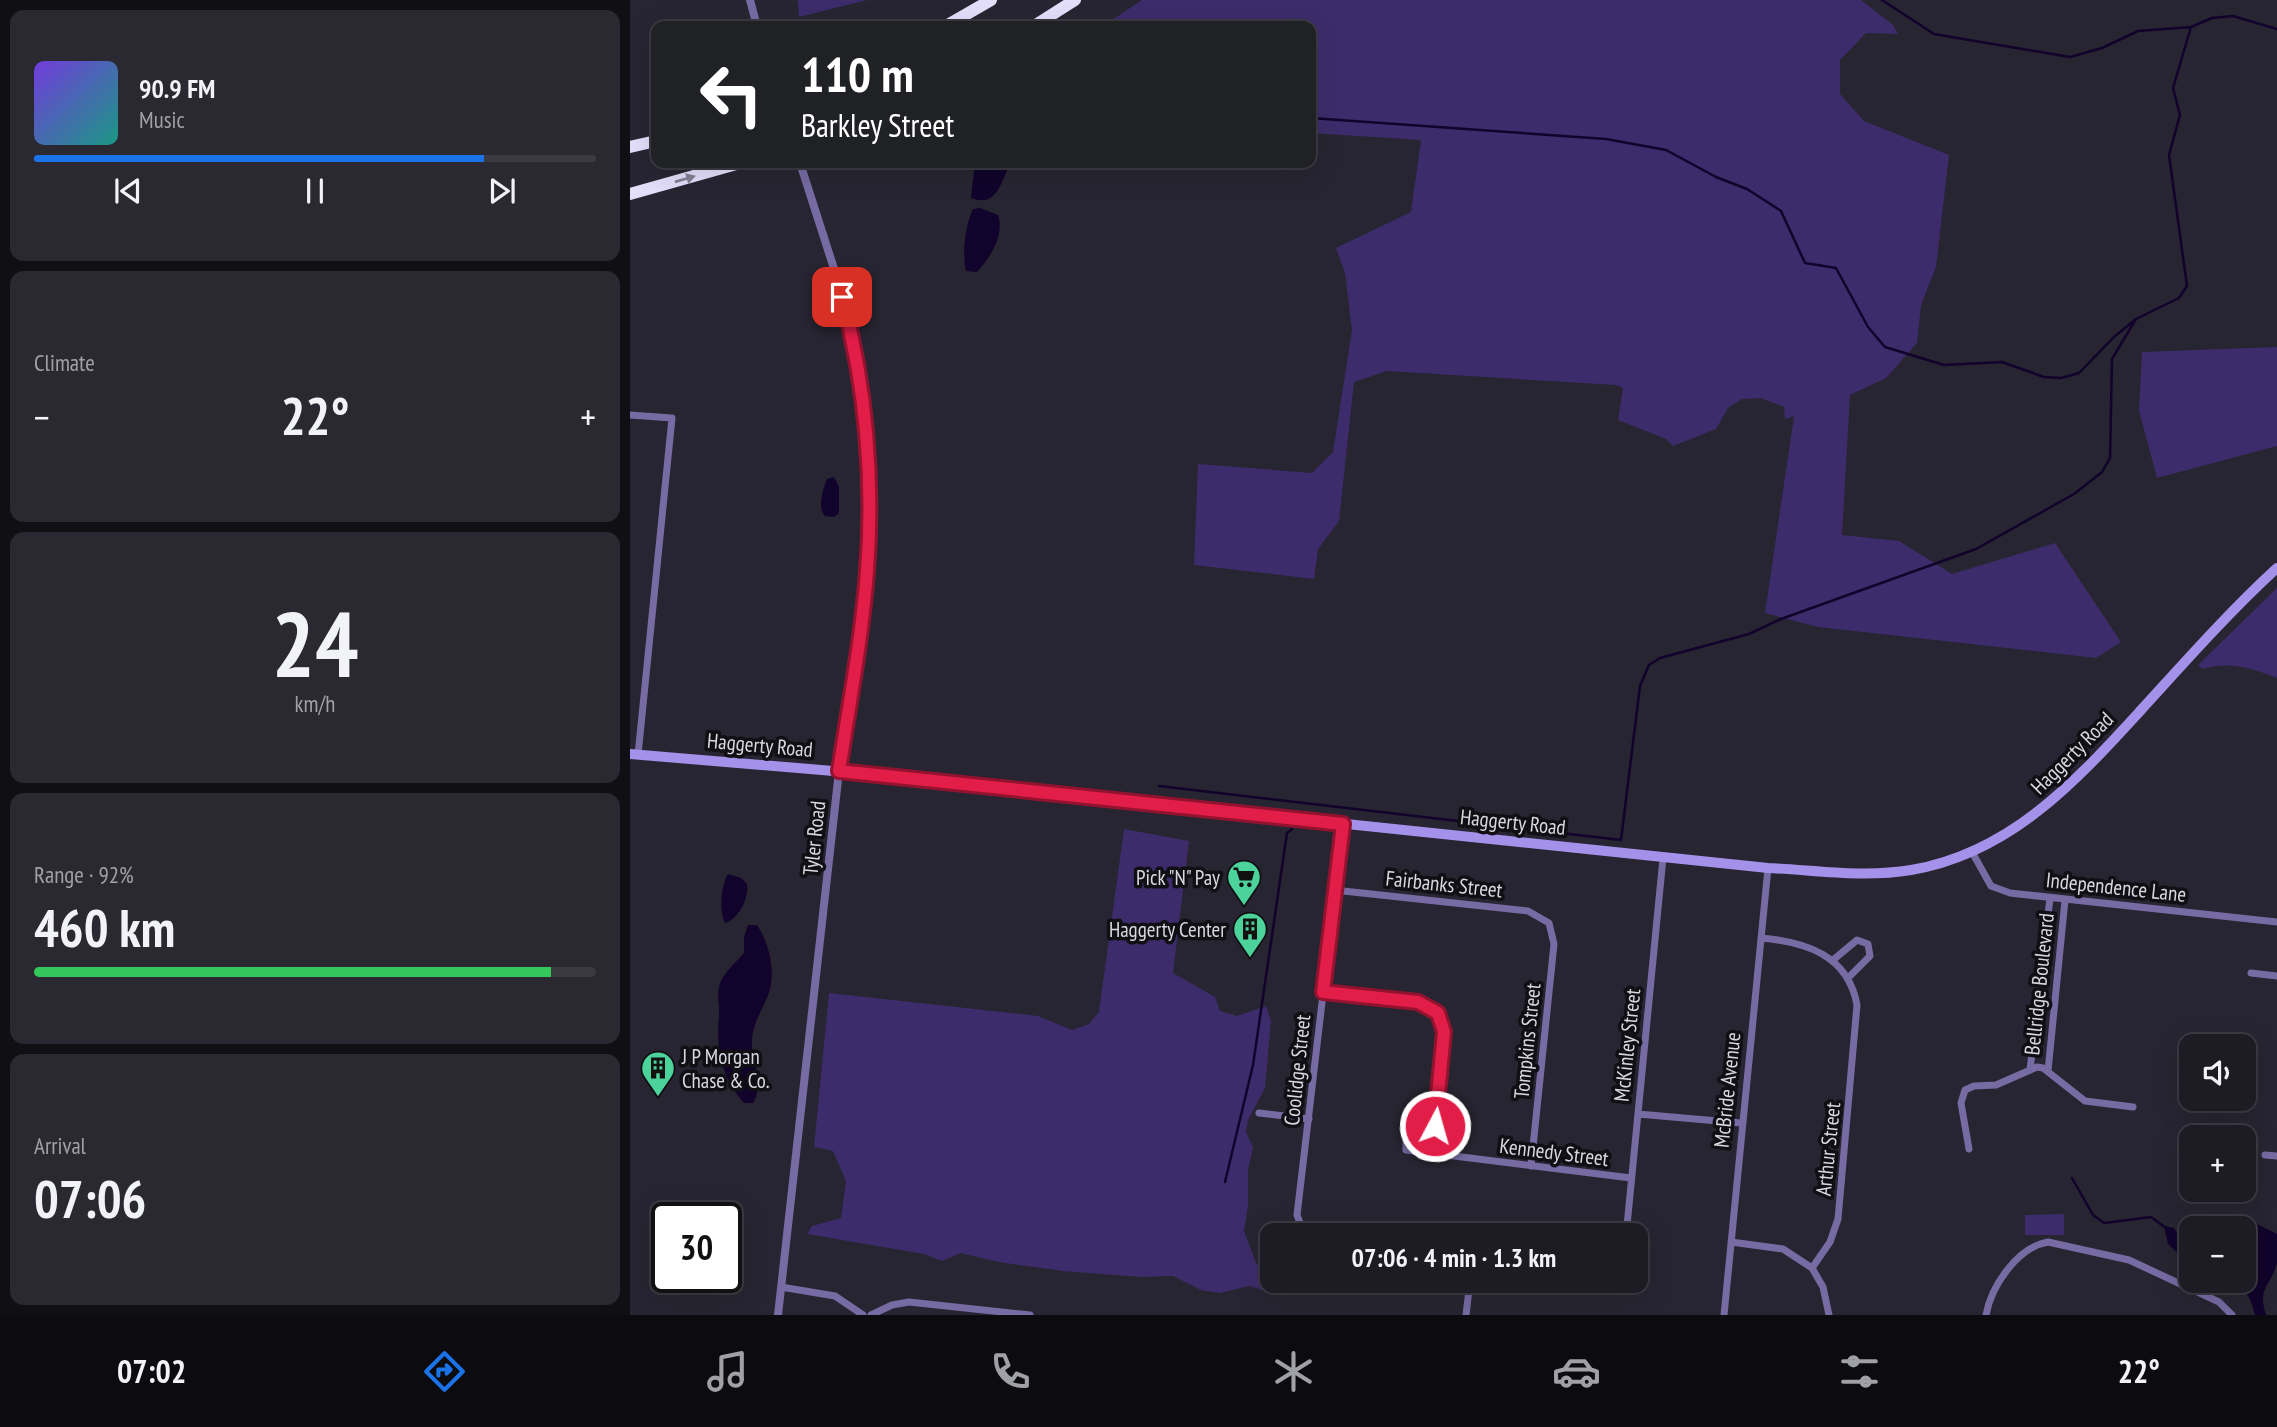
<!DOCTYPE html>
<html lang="en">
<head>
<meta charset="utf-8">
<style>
	body { margin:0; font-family:"PT Sans Narrow",sans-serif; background:#2a2932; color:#f1f3f6; height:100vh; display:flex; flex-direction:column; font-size:26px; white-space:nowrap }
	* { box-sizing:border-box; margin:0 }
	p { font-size:23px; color:#a0a1a7 }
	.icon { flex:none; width:38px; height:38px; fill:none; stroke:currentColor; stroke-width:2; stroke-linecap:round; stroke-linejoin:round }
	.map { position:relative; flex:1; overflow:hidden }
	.side { display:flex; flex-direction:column; gap:10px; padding:10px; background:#100f14; width:630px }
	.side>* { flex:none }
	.top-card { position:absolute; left:21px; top:21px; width:665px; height:147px; border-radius:14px; box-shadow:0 7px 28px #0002,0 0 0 2px #3b3a42; background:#202124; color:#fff; overflow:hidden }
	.tools { position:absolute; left:1549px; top:1034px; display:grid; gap:14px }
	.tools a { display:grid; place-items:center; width:77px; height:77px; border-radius:14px; background:#1d1c25; box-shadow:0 7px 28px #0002,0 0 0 2px #3b3a42; font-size:35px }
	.speed { position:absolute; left:21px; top:1202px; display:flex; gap:14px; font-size:35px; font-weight:700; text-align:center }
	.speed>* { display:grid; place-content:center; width:91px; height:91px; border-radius:50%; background:#1d1c25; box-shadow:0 7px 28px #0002,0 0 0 2px #3b3a42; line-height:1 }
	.speed .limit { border:4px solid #111; border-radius:10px; background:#fff; color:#111 }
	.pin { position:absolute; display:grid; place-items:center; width:60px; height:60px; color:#fff; margin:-30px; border-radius:14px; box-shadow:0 4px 10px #0006 }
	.me { position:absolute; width:77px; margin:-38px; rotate:6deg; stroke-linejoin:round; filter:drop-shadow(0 0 5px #0008) }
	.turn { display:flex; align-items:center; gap:24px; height:147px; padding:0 35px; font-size:32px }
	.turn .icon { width:91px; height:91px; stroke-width:2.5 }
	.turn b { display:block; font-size:49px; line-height:60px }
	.big { font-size:52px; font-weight:600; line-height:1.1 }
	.side .tile { flex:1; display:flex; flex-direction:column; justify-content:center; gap:10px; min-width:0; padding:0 24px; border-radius:14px; background:#2a2932 }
	.side .dial { align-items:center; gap:0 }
	.dial b { font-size:91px; line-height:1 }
	.song { display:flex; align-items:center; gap:21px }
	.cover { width:84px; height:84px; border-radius:10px; background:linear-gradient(135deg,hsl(260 70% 55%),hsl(170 70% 35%)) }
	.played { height:7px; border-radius:4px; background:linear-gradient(90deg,#1a73e8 80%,#3b3a42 80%) }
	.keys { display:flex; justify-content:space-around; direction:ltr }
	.heat { display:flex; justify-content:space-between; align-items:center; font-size:38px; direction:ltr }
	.charge { height:10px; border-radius:5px; background:linear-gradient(90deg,#34c759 92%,#3b3a42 0) }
	.trip { position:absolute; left:630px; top:1223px; width:388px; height:70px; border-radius:14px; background:#1d1c25; box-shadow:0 7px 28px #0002,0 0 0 2px #3b3a42; font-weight:600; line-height:70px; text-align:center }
	.dock { display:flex; height:112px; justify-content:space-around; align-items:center; background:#0c0b0f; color:#a0a1a7 }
	.dock .icon { width:49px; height:49px }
	.dock .current { color:#1a73e8 }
	.dock b { font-size:32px; color:#f1f3f6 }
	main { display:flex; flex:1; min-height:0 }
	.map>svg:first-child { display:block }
</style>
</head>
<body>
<main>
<section class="side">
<div class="tile">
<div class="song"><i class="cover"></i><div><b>90.9 FM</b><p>Music</p></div></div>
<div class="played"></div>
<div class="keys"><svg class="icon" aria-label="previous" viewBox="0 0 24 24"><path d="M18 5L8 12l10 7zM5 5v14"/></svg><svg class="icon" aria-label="pause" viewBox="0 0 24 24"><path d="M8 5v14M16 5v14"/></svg><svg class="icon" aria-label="next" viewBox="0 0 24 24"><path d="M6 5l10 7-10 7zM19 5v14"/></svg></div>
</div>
<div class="tile"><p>Climate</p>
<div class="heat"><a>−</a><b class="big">22°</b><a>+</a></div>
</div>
<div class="tile dial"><b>24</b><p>km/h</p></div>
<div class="tile"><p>Range · 92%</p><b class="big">460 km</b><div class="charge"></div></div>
<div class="tile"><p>Arrival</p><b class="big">07:06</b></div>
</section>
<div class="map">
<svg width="1647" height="1315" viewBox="0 0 1647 1315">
	<rect width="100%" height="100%" fill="#272531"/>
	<!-- green -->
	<path fill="#3d2c6b" d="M 168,0 L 237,0 L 169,17 Z
		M 512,0 L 1231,0 L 1263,25 L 1268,34 L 1236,33 L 1210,60 L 1210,94 L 1234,121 L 1319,155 L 1306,267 L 1291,305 L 1287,343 L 1256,378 L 1220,395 L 1212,535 L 1269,541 L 1322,574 L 1425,543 L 1491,642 L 1466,658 L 1188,627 L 1135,613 L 1164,416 L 1155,419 L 1154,407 L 1131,398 L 1112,399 L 1098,408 L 1086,429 L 1043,446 L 1036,439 L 988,420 L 993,388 L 986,385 L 757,371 L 724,382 L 709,521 L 688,549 L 684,579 L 564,565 L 568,464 L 682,473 L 703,452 L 722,330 L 715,273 L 706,248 L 781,212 L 791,140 L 681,133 L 681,26 L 473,26 Z
		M 1647,347 L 1647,446 L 1527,478 L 1509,411 L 1512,352 Z
		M 1647,588 L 1647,678 C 1621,668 1600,661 1572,669 L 1568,665 Z
		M 494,829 L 559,841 L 543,973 L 585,997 L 590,1011 L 607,1016 L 636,1006 L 641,1021 L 635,1088 L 618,1120 L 616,1132 L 623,1147 L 618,1170 L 618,1205 L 614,1231 L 626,1263 L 642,1273 L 641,1287 L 632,1290 L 619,1286 L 590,1293 L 571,1290 L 543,1276 L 511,1277 L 433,1271 L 368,1262 L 331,1253 L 312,1261 L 294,1254 L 177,1234 L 182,1226 L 211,1218 L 216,1181 L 203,1151 L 184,1147 L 199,993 L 408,1016 L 442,1030 L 459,1024 L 469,1012 Z
		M 1434,1214 L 1434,1235 L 1395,1235 L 1395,1215 Z"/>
	<!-- water -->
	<path fill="#11032b" d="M 345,163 L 381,163 C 370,181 369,208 341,198 Z
		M 350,208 L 368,215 C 375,235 360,258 347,272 L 336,271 C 332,254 335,225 343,209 Z
		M 204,477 L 209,487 L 209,513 L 204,517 L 195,516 C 187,508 193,489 197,479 Z
		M 98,874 L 111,878 L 117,884 C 119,898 109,919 95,923 C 89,912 91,885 98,874 Z
		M 118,925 L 127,925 C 140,944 147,976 137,998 C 131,1011 123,1025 122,1039 C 120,1062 136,1082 123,1103 L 114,1103 C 91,1077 86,1049 89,1016 C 90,1003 85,992 92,979 C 97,970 107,961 114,953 L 114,937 Z
		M 1615,1218 L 1647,1234 C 1647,1243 1647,1255 1647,1263 C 1641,1286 1627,1287 1636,1315 L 1625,1315 C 1617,1281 1608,1291 1582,1281 L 1614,1281 L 1614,1262 L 1621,1257 L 1613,1228 Z
		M 1534,1226 L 1544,1228 L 1549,1236 L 1561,1240 L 1561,1266 L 1538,1244 Z"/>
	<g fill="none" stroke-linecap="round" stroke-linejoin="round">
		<!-- stream -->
		<path stroke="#11032b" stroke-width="2.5" d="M 1252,0 L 1304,34 L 1440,57 L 1472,48 L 1508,31 L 1561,27 L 1582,18 L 1603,16 L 1647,29
			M 681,118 L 976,139 L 1036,150 L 1086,177 L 1117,189 L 1151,211 L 1175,263 L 1206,268 L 1238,327 L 1255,347 L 1314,365 L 1372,362 L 1414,377 L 1431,378 L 1449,373 L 1484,337 L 1506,319 L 1549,298 L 1557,286 L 1539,155 L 1550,115 L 1543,88 L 1561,27
			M 529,786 L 991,840 L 1010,686 L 1019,665 L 1030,658 L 1119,634 L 1151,619 L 1346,549 L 1444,494 L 1472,472 L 1480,458 L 1482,359 L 1506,319
			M 1442,1178 L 1463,1215 L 1474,1223 L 1521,1217 L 1536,1228
			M 595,1182 L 623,1065 L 657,833 L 662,829"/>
		<!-- minor -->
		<path stroke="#766ba3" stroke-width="7" d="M 0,415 L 42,418 L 8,755
			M 1342,852 L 1361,886 L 1380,893 L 1647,922
			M 704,890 L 898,911 L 919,923 L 924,944 L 901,1166
			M 1131,938 C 1176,942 1218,955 1227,1005 L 1208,1219 L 1200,1242 L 1182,1268 L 1193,1287 L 1199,1315
			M 1203,960 L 1227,940 L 1238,944 L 1240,956 L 1218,978
			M 1621,973 L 1647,976
			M 693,992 L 787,1002 C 804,1006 813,1015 814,1032 L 802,1155
			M 1400,1070 L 1420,898
			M 1418,1071 L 1435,900
			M 629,1113 L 679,1119
			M 1008,1114 L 1111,1123
			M 804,1135 L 782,1132 L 776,1141 L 776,1150 L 1001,1178
			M 1339,1149 L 1331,1103 L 1335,1090 L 1344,1086 L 1366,1085 L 1407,1067 L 1413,1068 L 1455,1101 L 1503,1107
			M 1635,1155 L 1647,1156
			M 675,1236 L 667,1215 L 713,824
			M 996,1236 L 1033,858
			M 1101,1242 L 1153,1249 L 1182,1268
			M 151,1287 L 205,1296 L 233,1315
			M 241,1315 L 262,1305 L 279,1302 L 400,1315
			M 836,1315 L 840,1281
			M 1094,1315 L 1138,868
			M 1356,1315 C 1361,1287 1387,1247 1418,1242 L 1499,1260 L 1589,1302 L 1602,1315"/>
		<!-- tertiary -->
		<path stroke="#766ba3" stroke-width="8" d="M 120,0 L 127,26
			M 148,1315 L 209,771 L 234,609 L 239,542 L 236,444 L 223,343 L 208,281 L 170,163"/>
		<!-- secondary -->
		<path stroke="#a491ea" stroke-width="10" d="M 0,754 L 227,773 L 1138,868 C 1185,870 1233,878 1281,870 C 1381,853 1446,781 1511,710 C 1555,662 1599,612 1647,568"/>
		<!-- motorway -->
		<path stroke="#e3dffb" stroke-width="12" d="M 316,26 L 361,0
			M 404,26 L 445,0
			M 0,147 L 26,141
			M 0,194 L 110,163"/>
	</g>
	<!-- one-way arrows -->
	<defs><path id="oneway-solid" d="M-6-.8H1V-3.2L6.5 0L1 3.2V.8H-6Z" transform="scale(1.75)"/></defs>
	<use fill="#848193" href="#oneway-solid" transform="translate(55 179) rotate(-16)"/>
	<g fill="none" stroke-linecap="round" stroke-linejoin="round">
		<!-- route casing -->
		<g stroke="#92132f" stroke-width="18">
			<path id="route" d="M 212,297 C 236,385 244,481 237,571 C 232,638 219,705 209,771 L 713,824 L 693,992 L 788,1002 L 808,1013 L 814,1032 L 805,1126"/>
		</g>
		<!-- route -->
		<use href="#route" stroke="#e11d48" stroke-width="12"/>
	</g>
	<!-- icons -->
	<defs>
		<g id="supermarket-pin" transform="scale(1.75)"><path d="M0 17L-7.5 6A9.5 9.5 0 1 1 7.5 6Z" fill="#4cd39b" stroke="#100f14"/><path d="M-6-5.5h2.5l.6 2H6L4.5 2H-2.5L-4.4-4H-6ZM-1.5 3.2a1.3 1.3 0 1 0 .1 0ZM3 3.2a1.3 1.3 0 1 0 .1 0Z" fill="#111"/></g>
		<g id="building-pin" transform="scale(1.75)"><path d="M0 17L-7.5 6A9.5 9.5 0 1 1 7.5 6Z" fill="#4cd39b" stroke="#100f14"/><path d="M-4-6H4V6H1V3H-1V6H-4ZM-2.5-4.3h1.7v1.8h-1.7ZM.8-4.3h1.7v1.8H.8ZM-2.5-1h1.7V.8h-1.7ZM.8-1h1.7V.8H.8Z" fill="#111"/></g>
	</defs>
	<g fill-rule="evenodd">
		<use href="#supermarket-pin" x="614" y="877"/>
		<use href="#building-pin" x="620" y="929"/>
		<use href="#building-pin" x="28" y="1068"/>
	</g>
	<g text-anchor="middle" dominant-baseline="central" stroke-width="7" stroke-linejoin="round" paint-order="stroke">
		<!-- street labels -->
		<g font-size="21" fill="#d9d8e0" stroke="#100f14">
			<text transform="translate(130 745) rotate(5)">Haggerty Road</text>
			<text transform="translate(1442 753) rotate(-45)">Haggerty Road</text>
			<text transform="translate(883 822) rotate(6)">Haggerty Road</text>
			<text transform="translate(184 838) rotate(-84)">Tyler Road</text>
			<text transform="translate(814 884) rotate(6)">Fairbanks Street</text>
			<text transform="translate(1486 887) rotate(6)">Independence Lane</text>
			<text transform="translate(1409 984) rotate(-84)">Bellridge Boulevard</text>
			<text transform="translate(897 1041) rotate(-84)">Tompkins Street</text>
			<text transform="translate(997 1045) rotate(-84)">McKinley Street</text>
			<text transform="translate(667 1070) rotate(-84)">Coolidge Street</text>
			<text transform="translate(1097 1090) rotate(-84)">McBride Avenue</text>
			<text transform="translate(1198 1149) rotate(-84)">Arthur Street</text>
			<text transform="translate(924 1152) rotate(7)">Kennedy Street</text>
		</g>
		<!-- poi labels -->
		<g font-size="21" fill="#d9d8e0" stroke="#100f14" text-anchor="end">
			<text x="590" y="877">Pick "N" Pay</text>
			<text x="596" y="929">Haggerty Center</text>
			<text x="52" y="1056" text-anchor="start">J P Morgan<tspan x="52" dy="24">Chase &amp; Co.</tspan></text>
		</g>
	</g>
</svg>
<div class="tools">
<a><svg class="icon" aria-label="sound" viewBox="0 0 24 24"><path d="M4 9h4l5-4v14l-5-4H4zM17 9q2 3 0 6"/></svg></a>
<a>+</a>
<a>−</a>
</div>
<div class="speed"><div class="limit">30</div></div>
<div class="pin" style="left:212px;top:297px;background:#d93025"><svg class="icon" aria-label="arrive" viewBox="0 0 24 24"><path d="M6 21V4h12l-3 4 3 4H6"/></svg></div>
<svg class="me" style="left:805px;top:1126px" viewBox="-20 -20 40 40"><circle r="17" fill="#e11d48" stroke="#fff" stroke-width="3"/><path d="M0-11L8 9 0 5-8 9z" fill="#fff"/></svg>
<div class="trip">07:06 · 4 min · 1.3 km</div>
<div class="top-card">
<div class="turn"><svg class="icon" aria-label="left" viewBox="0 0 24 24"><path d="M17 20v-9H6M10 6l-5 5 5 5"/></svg><div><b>110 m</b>Barkley Street</div></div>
</div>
</div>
</main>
<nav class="dock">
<b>07:02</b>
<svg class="icon current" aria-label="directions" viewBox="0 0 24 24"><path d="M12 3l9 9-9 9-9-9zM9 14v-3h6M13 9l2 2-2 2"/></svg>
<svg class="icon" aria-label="music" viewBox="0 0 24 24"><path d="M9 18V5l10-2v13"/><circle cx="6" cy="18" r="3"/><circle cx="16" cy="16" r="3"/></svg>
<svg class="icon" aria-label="phone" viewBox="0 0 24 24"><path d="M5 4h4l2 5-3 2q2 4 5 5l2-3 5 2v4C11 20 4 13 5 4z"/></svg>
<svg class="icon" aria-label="climate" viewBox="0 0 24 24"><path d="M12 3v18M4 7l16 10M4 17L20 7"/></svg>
<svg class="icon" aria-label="car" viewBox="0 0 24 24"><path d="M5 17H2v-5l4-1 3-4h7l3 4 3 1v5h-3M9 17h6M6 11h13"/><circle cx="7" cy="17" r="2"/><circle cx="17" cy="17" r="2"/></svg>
<svg class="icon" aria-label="filters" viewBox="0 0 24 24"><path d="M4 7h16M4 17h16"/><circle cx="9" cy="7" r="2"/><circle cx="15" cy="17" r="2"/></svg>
<b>22°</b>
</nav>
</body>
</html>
